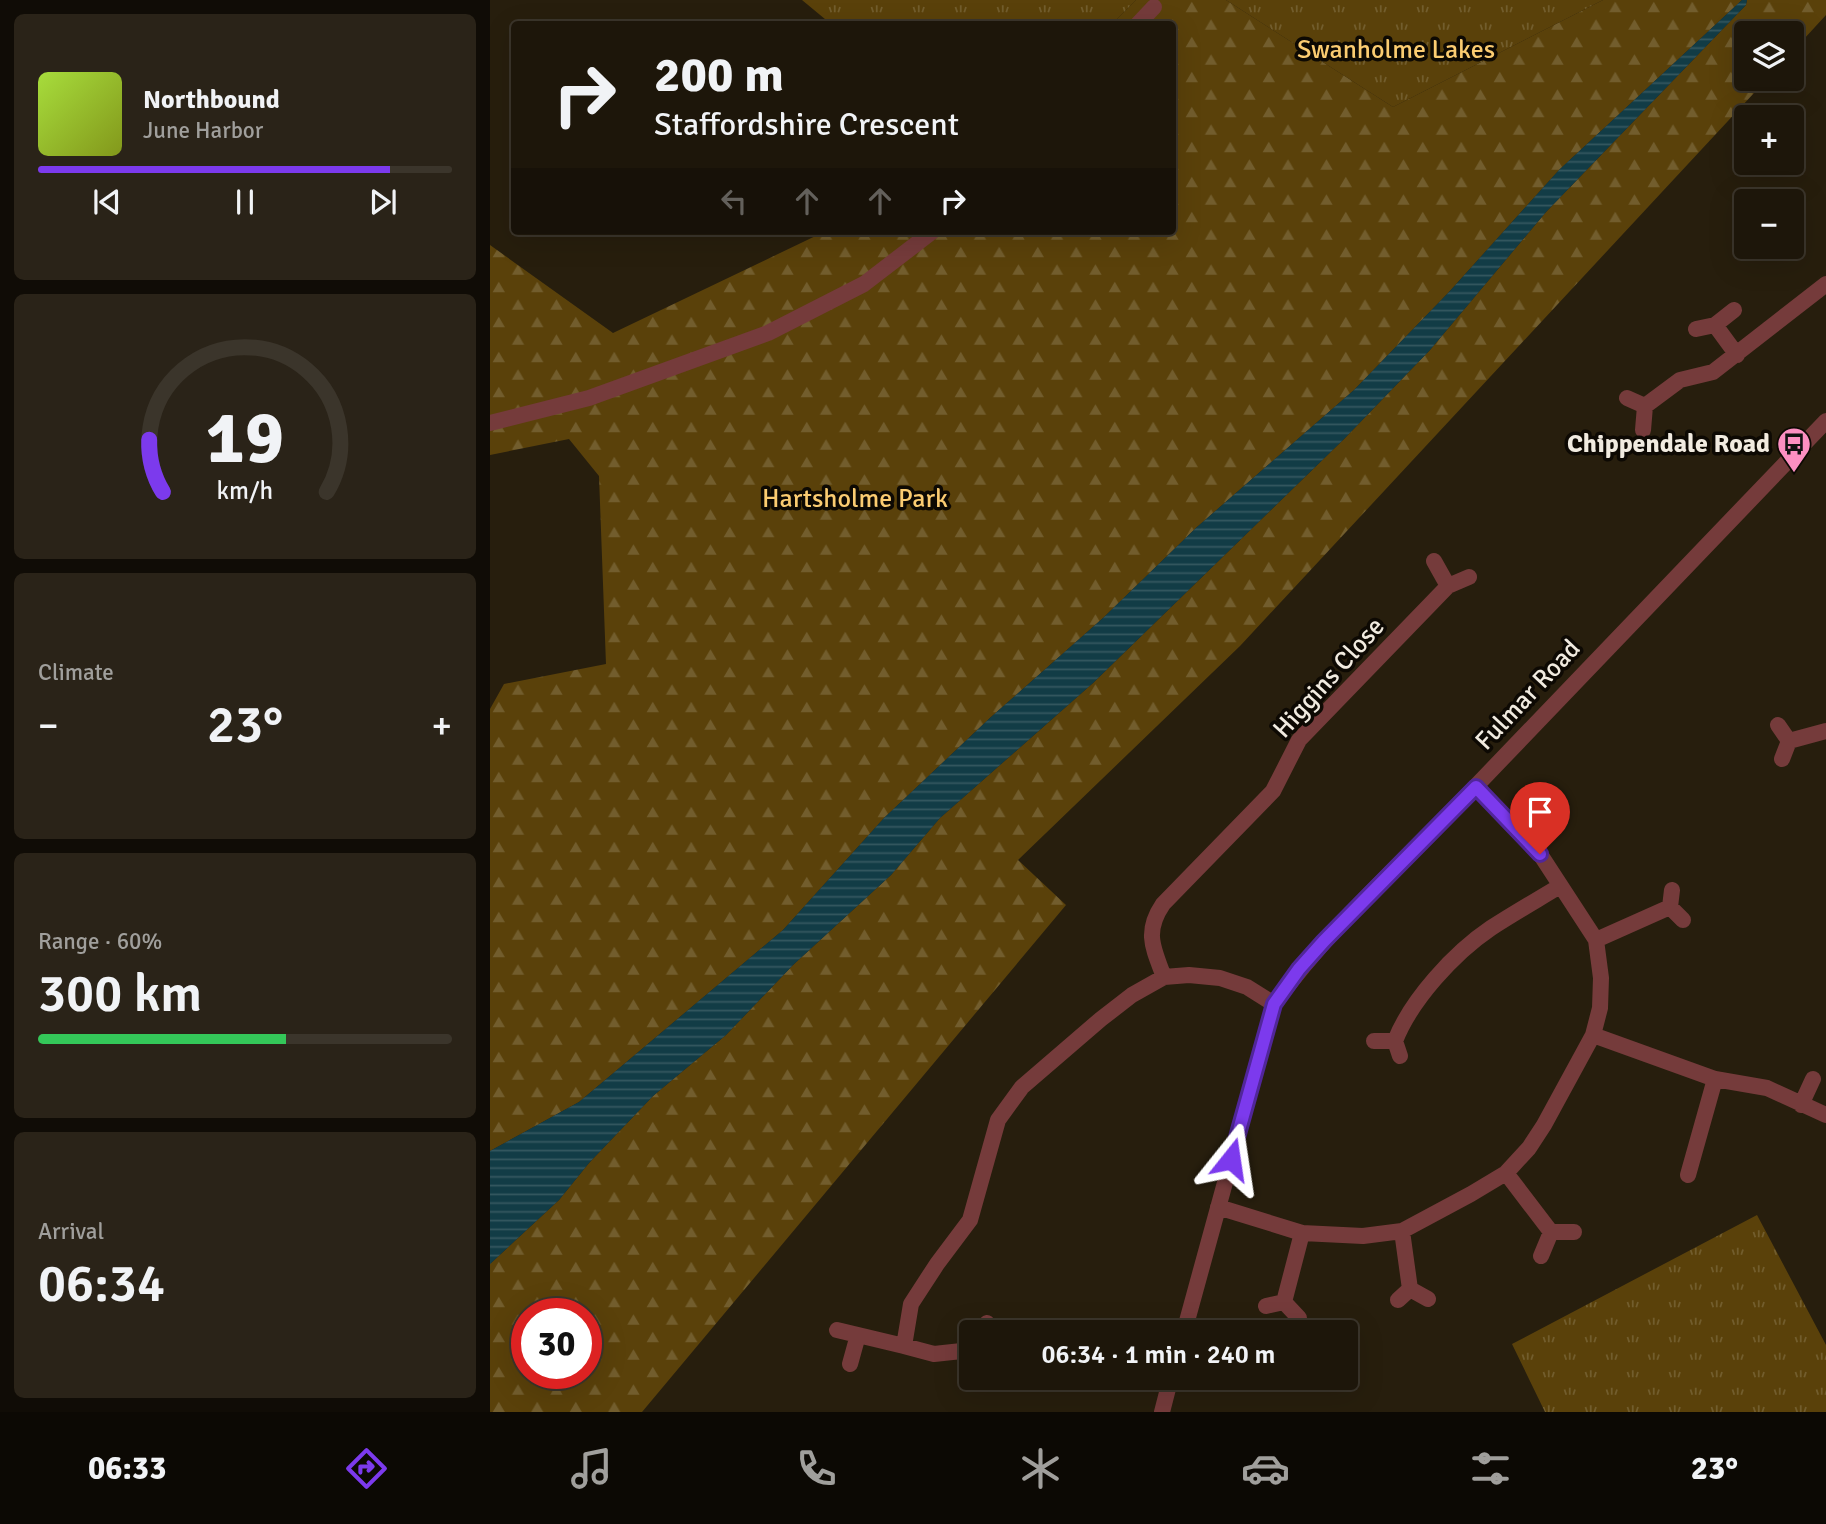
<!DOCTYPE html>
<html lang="en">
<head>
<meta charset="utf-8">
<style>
	body { margin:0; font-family:Signika,sans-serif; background:#2a2318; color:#f1f3f6; height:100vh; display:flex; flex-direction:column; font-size:26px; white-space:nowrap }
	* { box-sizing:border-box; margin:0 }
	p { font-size:23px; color:#a09f9c }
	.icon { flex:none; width:38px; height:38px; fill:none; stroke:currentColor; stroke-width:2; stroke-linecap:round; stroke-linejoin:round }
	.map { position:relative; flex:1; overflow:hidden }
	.sheet { display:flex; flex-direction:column; gap:14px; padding:14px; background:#100c06; width:490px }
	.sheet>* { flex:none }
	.banner { position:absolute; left:21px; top:21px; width:665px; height:214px; border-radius:7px; box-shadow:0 7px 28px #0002,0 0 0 2px #3b352b; background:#1d160a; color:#f1f3f6; overflow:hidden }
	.buttons { position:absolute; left:1244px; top:21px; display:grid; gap:14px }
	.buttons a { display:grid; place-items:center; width:70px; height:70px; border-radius:7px; background:#1d160a; box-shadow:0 7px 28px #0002,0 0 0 2px #3b352b; font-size:35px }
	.speed { position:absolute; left:21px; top:1298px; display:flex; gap:14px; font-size:35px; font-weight:700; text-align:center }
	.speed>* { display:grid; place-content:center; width:91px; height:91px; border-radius:50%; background:#1d160a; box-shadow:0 7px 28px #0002,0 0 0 2px #3b352b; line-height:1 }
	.speed .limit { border:10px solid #d22; background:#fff; color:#111 }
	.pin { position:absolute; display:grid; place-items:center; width:60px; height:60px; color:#fff; margin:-72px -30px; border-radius:50% 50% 50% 0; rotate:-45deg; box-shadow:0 0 7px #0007 }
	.pin .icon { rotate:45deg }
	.me { position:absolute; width:77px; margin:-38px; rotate:15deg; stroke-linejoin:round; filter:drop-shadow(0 0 5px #0008) }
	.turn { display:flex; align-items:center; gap:24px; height:147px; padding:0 28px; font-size:32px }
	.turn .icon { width:91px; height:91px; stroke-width:2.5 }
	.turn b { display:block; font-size:49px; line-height:60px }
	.lanes { display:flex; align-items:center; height:66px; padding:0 28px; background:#0003; justify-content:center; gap:35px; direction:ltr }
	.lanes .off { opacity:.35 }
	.big { font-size:52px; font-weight:600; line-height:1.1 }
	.sheet .tile { flex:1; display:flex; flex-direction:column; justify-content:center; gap:10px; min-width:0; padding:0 24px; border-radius:10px; background:#2a2318 }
	.sheet .dial { align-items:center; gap:0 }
	.dial svg { height:182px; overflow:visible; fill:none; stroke:#3b352b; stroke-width:7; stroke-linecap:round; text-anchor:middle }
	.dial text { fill:#f1f3f6; stroke:none }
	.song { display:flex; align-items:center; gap:21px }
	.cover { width:84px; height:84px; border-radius:10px; background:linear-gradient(135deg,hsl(80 70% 55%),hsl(70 70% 35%)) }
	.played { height:7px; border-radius:4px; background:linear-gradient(90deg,#7c3aed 85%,#3b352b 85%) }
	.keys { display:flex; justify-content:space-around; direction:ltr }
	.heat { display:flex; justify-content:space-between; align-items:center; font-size:38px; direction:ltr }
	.charge { height:10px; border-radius:5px; background:linear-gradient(90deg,#34c759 60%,#3b352b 0) }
	.trip { position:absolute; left:469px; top:1320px; width:399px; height:70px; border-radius:7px; background:#1d160a; box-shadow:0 7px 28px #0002,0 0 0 2px #3b352b; font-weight:600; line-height:70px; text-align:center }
	.tab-bar { display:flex; height:112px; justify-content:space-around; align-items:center; background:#0c0904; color:#a09f9c }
	.tab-bar .icon { width:49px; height:49px }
	.tab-bar .selected { color:#7c3aed }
	.tab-bar b { font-size:32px; color:#f1f3f6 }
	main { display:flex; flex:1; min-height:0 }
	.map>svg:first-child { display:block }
</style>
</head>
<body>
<main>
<section class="sheet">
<div class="tile">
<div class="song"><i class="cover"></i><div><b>Northbound</b><p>June Harbor</p></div></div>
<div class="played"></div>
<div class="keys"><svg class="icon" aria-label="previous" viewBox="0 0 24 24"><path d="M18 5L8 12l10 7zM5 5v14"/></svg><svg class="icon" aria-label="pause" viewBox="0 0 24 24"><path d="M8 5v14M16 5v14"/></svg><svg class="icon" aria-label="next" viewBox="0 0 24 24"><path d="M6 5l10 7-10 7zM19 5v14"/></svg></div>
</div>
<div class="tile dial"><svg viewBox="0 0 100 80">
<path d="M14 69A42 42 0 1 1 86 69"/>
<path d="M14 69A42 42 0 0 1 8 46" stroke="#7c3aed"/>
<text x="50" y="56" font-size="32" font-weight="700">19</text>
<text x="50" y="72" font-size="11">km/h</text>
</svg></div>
<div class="tile"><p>Climate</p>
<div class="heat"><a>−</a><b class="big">23°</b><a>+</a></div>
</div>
<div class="tile"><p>Range · 60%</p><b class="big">300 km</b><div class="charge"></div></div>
<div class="tile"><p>Arrival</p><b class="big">06:34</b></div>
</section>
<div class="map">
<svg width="1336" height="1412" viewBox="0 0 1336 1412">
	<defs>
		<pattern id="forest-firs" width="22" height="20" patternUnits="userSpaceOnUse" patternTransform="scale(1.75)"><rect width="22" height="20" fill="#5a410a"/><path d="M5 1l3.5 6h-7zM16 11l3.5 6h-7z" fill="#725d2d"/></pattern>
		<pattern id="park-tufts" width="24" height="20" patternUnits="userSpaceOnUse" patternTransform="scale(1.75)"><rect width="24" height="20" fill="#5a410a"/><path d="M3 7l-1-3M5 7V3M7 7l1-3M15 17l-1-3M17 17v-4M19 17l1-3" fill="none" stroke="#725d2d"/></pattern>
		<pattern id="water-rules" width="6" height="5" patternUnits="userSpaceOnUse" patternTransform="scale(1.75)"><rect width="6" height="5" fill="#123c46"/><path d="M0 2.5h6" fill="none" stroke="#355860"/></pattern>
	</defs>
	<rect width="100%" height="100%" fill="#271e0d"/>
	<!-- forest -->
	<path fill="url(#forest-firs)" fill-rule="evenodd" d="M 646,0 L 736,0 L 903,107 L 1113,0 L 1252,0 L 1069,170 L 959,292 L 864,390 L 707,527 L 613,618 L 501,717 L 394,818 L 293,930 L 89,1102 L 0,1151 L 0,709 L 14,684 L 116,664 L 109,476 L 79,439 L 0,455 L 0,245 L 123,333 L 336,231 L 682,231 L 682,24 L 622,24 Z
		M 1257,0 L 1336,0 L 1336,15 L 1302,52 L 1302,33 L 1256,33 L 1256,79 L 1277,79 L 750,646 L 528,860 L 576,905 L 152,1412 L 0,1412 L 0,1264 L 69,1200 L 99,1163 L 163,1096 L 236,1035 L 303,965 L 401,875 L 450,818 L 603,683 L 854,439 L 940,350 L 1056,212 L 1256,5 ZM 37,1314 L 96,1314 L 96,1374 L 37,1374 Z"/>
	<!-- park -->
	<path fill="url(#park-tufts)" d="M 312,0 L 646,0 L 622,24 L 341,24 Z
		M 736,0 L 1113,0 L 903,107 Z
		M 1267,1215 L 1336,1345 L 1336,1412 L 1055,1412 L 1022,1344 Z"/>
	<!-- water -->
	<path fill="url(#water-rules)" d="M 1252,0 L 1257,0 L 1256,5 L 1056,212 L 940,350 L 854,439 L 603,683 L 450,818 L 401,875 L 303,965 L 236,1035 L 163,1096 L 99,1163 L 69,1200 L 0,1264 L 0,1151 L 89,1102 L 293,930 L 394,818 L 501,717 L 613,618 L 707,527 L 864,390 L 959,292 L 1069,170 Z"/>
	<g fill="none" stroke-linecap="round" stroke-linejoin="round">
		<!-- minor -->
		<path stroke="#753b3b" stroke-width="16" d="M 648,24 L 664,7
			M 1225,325 L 1247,355
			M 1206,329 L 1225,325 L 1244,310
			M 1137,398 L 1155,406
			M 0,423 L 99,398 L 278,333 L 374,284 L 443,231
			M 1153,430 L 1155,406 L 1190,380 L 1223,372 L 1336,284
			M 944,561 L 958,586
			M 1288,725 L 1299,741 L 1292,759
			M 1299,741 L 1336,731
			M 1182,890 L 1180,907 L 1193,920
			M 1106,940 L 1180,907
			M 674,977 C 663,948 654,932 673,904 L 783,791 L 809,740 L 958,586 L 979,577
			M 1103,1035 L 1225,1079 L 1277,1088 L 1336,1115
			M 884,1041 L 905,1041
			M 910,1056 L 905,1041 C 921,1000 964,953 1001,928 C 1024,913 1047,900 1070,886
			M 1311,1105 L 1323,1079
			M 1016,1173 L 1061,1232
			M 1198,1175 L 1225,1079
			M 728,1207 L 812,1233 L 873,1236 L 912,1231 L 981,1194 L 1016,1173 L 1039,1148 L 1054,1125 L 1103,1035 L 1110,1008 L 1111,978 L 1106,940 L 1050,854 L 1035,836 L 986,787
			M 912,1231 L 920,1289
			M 1051,1256 L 1061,1232 L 1084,1232
			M 908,1300 L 920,1289 L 938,1299
			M 794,1302 L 812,1233
			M 776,1306 L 794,1302 L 809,1318
			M 497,1323 L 498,1332
			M 347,1330 L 414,1346
			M 694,1332 L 784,1004 C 842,924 918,858 986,786 C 1103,664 1219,542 1336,421
			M 481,1350 L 444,1354 L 414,1346 L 421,1304 L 447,1264 L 480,1220 L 508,1120 L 532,1087 L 611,1019 L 642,995 L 674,977 L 699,975 L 730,978 L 757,987 L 784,1004
			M 360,1364 L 368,1335
			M 672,1412 L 681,1377"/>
	</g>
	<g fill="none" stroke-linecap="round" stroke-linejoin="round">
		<!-- route casing -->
		<g stroke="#51269a" stroke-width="18">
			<path id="route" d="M 741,1159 L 784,1004 L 809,969 L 834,941 L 986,787 L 1050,854"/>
		</g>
		<!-- route -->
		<use href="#route" stroke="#7c3aed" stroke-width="12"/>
	</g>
	<!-- icons -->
	<defs>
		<g id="bus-pin" transform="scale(1.75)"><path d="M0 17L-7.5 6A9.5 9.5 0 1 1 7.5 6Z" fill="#fc8fc1" stroke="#0d0903"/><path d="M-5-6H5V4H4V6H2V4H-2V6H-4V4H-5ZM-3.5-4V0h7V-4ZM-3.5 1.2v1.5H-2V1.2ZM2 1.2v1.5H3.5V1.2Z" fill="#111"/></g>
	</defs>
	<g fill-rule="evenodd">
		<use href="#bus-pin" x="1304" y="444"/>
	</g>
	<g text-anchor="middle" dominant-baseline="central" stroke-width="7" stroke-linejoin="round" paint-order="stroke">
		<!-- park labels -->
		<g font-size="26" fill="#fbcc71" stroke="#0d0903">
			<text x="906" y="50">Swanholme Lakes</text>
			<text x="365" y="499">Hartsholme Park</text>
		</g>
		<!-- poi labels -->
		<g font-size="26" font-weight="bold" fill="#f1ebe0" stroke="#0d0903" text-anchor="end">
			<text x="1280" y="444">Chippendale Road</text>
		</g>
		<!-- street labels -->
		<g font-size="26" fill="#f1ebe0" stroke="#0d0903">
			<text transform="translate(839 678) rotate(-48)">Higgins Close</text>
			<text transform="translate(1038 695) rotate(-47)">Fulmar Road</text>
		</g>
	</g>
</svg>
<div class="buttons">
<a><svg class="icon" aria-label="layers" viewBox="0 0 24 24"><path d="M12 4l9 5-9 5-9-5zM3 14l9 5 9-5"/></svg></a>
<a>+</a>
<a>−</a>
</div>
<div class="speed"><div class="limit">30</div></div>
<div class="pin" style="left:1050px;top:854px;background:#d93025"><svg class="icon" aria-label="arrive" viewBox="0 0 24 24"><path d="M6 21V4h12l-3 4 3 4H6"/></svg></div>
<svg class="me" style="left:741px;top:1159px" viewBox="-20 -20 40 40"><path d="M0-17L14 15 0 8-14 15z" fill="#7c3aed" stroke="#fff" stroke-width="4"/></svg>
<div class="trip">06:34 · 1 min · 240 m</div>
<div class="banner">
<div class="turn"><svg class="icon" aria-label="right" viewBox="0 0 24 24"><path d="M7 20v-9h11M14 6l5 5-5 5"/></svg><div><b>200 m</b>Staffordshire Crescent</div></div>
<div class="lanes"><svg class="icon off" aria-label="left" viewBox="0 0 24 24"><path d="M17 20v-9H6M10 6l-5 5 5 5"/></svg><svg class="icon off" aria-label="ahead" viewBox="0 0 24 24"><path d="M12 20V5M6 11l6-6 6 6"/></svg><svg class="icon off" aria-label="ahead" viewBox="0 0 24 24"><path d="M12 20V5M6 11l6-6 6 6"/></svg><svg class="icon" aria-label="right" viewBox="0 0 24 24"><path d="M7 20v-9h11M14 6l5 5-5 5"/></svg></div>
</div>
</div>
</main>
<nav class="tab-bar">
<b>06:33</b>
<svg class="icon selected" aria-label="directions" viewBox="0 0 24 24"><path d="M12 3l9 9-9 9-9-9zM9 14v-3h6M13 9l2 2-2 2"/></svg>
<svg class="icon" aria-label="music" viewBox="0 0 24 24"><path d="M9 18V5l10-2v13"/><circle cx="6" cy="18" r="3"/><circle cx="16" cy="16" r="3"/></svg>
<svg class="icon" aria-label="phone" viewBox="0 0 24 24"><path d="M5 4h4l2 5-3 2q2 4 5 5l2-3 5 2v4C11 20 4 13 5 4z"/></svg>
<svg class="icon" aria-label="climate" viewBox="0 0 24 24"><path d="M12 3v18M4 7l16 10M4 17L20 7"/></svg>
<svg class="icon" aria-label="car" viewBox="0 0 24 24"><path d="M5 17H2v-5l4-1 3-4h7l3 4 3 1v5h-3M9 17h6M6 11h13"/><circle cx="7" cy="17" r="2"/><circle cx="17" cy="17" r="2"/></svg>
<svg class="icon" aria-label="filters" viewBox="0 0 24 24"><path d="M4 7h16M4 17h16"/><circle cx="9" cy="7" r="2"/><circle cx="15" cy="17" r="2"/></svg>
<b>23°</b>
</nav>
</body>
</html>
